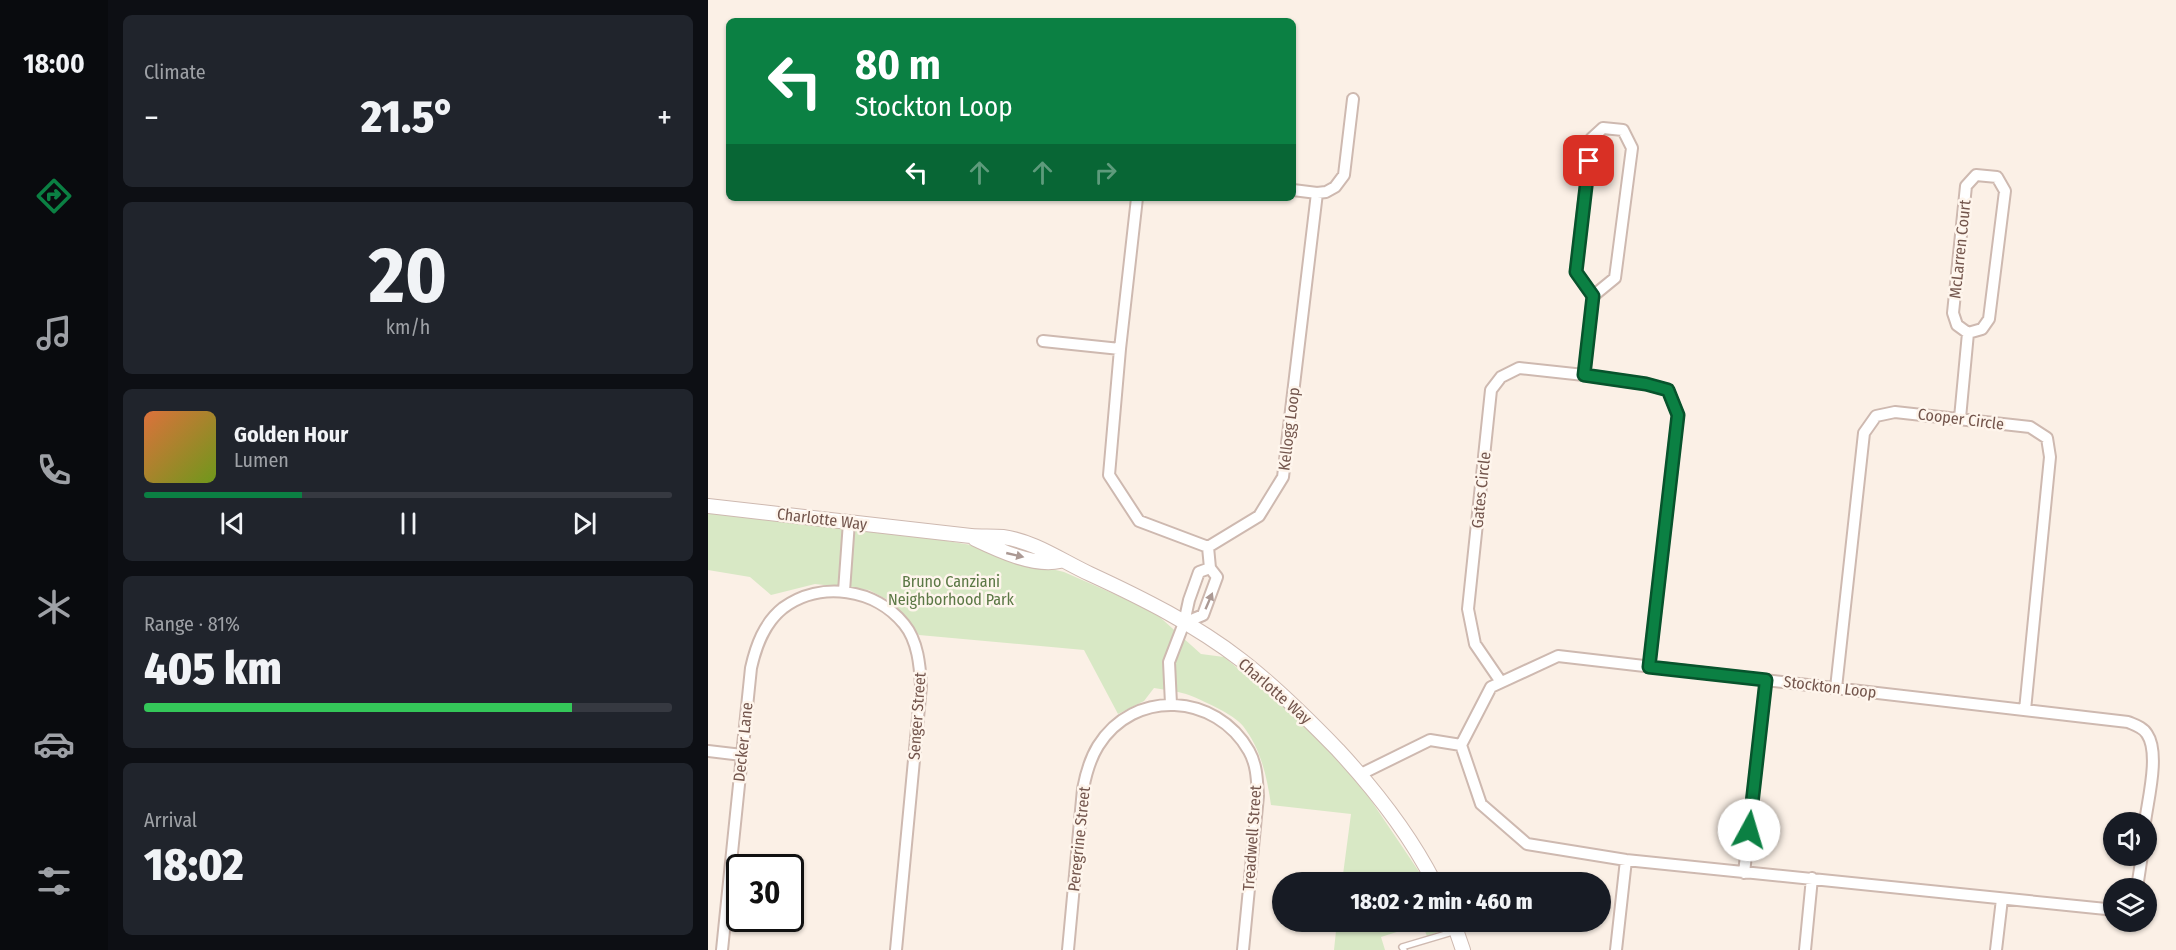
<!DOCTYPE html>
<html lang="en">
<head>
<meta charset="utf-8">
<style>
	body { margin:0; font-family:"Fira Sans Condensed",sans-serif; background:#20242c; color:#f1f3f6; height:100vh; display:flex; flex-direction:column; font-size:22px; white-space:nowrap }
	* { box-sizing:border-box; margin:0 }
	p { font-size:20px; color:#9ea1a6 }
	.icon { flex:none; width:33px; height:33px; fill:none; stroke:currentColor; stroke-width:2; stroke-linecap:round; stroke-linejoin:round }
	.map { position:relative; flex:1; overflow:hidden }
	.side { display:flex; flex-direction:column; gap:15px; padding:15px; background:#0d0f14; width:600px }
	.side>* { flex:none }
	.guide { position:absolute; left:18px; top:18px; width:570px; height:183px; border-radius:9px; box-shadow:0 2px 4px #0004; background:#0b8043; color:#fff; overflow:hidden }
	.buttons { position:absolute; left:1395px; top:812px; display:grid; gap:12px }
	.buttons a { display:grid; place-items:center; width:54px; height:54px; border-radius:50%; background:#171b24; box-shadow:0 2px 4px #0004; font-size:30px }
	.speed { position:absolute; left:18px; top:854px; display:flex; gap:12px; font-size:30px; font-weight:700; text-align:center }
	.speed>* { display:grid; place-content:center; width:78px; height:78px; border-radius:50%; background:#171b24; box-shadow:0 2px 4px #0004; line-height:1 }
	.speed .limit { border:3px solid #111; border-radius:9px; background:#fff; color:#111 }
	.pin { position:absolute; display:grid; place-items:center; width:51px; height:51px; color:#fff; margin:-26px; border-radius:12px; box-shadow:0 3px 9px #0006 }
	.me { position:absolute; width:66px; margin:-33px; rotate:6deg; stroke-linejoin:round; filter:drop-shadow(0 0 4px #0008) }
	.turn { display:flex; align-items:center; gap:21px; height:126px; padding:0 30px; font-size:27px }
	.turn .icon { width:78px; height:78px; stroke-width:2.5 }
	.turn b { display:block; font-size:42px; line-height:51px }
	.lanes { display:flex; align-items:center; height:57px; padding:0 30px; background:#0003; justify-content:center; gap:30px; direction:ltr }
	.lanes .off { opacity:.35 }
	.big { font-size:45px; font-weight:800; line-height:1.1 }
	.side .widget { flex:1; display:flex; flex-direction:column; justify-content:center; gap:9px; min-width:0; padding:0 21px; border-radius:9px; background:#20242c }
	.side .dial { align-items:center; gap:0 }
	.dial b { font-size:78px; line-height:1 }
	.song { display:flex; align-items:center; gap:18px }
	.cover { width:72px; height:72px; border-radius:9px; background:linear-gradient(135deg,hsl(20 70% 55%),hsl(80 70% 35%)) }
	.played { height:6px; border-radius:3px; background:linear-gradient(90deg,#0b8043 30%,#363941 30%) }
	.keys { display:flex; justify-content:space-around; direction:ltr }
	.heat { display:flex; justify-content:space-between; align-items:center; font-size:33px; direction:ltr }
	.charge { height:9px; border-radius:4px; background:linear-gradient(90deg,#34c759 81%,#363941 0) }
	.trip { position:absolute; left:564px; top:872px; width:339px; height:60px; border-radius:30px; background:#171b24; box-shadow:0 2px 4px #0004; font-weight:800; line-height:60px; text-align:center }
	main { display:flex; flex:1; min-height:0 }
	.tabs { display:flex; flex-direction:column; width:108px; justify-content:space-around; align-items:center; background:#090b0e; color:#9ea1a6 }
	.tabs .icon { width:42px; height:42px }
	.tabs .on { color:#0b8043 }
	.tabs b { font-size:27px; color:#f1f3f6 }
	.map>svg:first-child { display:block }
</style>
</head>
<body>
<main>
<nav class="tabs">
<b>18:00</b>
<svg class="icon on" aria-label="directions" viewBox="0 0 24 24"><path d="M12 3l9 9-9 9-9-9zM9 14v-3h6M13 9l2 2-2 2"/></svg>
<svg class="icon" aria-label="music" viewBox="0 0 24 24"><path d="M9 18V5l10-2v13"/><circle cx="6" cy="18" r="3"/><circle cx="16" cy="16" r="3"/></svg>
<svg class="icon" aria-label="phone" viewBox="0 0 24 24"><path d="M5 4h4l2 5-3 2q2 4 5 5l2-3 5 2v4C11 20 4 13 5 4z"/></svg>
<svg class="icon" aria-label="climate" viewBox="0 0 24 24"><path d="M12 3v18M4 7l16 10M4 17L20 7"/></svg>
<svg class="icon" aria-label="car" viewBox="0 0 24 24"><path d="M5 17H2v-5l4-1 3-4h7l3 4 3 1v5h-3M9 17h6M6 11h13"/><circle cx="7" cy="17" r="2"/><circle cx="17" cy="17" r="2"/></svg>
<svg class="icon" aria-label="filters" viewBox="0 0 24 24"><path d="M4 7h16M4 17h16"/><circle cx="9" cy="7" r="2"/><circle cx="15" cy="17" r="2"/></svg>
</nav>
<section class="side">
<div class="widget"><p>Climate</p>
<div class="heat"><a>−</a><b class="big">21.5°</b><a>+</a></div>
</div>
<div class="widget dial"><b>20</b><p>km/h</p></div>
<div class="widget">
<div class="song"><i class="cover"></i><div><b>Golden Hour</b><p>Lumen</p></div></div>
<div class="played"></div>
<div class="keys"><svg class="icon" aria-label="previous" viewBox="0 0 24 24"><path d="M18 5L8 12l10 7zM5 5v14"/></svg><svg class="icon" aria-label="pause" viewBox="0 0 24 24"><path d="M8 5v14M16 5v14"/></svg><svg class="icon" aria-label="next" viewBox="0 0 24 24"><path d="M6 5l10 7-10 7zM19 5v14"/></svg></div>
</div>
<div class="widget"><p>Range · 81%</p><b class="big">405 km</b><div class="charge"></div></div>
<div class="widget"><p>Arrival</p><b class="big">18:02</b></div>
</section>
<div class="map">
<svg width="1468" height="950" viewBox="0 0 1468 950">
	<rect width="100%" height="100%" fill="#fbf0e6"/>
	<!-- green -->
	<path fill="#d8e8c5" d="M 0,512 L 179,531 L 263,545 L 319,563 L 356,572 L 445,611 L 493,654 L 516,657 L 600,726 L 654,787 L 718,882 L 634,882 L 643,814 L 563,805 C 559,777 553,749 535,726 C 527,715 492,699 478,694 C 468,691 456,690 446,688 L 436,701 L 410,714 L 376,650 L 211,635 L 196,614 L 180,600 L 161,590 L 107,584 L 63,595 L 42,577 L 0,570 Z
		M 629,921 L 738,921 L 738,923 L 736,930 L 719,936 L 714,924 L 673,937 L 677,950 L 626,950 Z"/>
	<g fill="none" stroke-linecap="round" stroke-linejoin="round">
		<!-- service casing -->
		<g stroke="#ceb9b0" stroke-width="8">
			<path id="service" d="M 696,950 L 694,947 L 748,931"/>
		</g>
		<!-- minor casing -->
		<g stroke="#ceb9b0" stroke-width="14">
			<path id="minor" d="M 585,190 L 609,193 L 618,192 L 627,187 L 636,175 L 645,99
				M 429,198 L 412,349 L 401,475 L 431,521 L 500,547 L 551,516 L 575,477 L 609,193
				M 335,341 L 412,349
				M 876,375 L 885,296 L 907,278 L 924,148 L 915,130 L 895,128 L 883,139 L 868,272 L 885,296
				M 1252,418 L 1260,333 L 1274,329 L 1281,319 L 1297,191 L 1289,177 L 1268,175 L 1258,186 L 1245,313 L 1249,325 L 1260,333
				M 136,591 L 141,522
				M 476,623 L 495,615 L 509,577 L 502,568 L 500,547
				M 793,682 L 767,644 L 760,609 L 783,390 L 793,377 L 811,368 L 876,375 L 938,384 L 960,390 L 970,415 L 941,667
				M 1128,688 L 1156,433 L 1168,416 L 1187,412 L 1322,427 L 1339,438 L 1342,457 L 1317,710
				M 463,704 L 461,662 L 476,623 L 481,600 L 491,572 L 502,568
				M 0,751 L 34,755
				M 653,774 L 722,740 L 753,745
				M 1036,873 L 1058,680
				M 1429,888 L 1434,855
				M 1406,908 L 1398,909 L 918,860 L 819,844 L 773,804 L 753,745 L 783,687 L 850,656 L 1420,722 C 1427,725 1435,727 1439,734 C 1452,753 1440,799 1437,822
				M 14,950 L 43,668 C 48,646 56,623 75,608 C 113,580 168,589 196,624 C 210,641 212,666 213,686 L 188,950
				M 360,950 L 375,789 C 378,773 382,759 390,746 C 426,688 508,693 541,751 C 549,765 549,781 550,796 L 535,950
				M 908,950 L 918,860
				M 1097,950 L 1104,878
				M 1288,950 L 1294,899"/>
		</g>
		<!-- tertiary casing -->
		<g stroke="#ceb9b0" stroke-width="16">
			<path id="tertiary" d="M 0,506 L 263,536 C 273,537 284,536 295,537 C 326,541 354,561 382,574 C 434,598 488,625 533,660 C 568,687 599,718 630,750 C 667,790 701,833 726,882
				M 267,539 C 290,550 326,567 352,561
				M 745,921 L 755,950"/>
		</g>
		<!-- service -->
		<use href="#service" stroke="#fff" stroke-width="5"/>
		<!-- minor -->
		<use href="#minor" stroke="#fff" stroke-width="10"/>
		<!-- tertiary -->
		<use href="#tertiary" stroke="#fff" stroke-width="14"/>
	</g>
	<!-- one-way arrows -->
	<defs><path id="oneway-solid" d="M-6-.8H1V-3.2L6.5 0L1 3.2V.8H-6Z" transform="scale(1.5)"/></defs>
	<g fill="#ab9994">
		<use href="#oneway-solid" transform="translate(307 555) rotate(13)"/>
		<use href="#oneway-solid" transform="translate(501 601) rotate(-67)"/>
	</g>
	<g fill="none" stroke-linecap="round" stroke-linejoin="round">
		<!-- route casing -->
		<g stroke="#07532c" stroke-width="15">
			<path id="route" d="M 881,161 L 868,272 L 885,296 L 876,375 L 938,384 L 960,390 L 970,415 L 941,667 L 1058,680 L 1041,830"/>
		</g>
		<!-- route -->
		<use href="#route" stroke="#0b8043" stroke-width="10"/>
	</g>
	<g text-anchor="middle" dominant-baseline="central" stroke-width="5" stroke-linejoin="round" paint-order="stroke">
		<!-- street labels -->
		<g font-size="16" fill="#73554c" stroke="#fef5ec">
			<text transform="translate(1252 249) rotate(-84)">McLarren Court</text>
			<text transform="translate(1253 419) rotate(7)">Cooper Circle</text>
			<text transform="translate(581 429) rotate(-83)">Kellogg Loop</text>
			<text transform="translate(773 490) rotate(-84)">Gates Circle</text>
			<text transform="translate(114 519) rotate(7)">Charlotte Way</text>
			<text transform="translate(1122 687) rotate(7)">Stockton Loop</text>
			<text transform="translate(567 691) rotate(41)">Charlotte Way</text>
			<text transform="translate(209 716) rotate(-86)">Senger Street</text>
			<text transform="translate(35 742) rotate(-84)">Decker Lane</text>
			<text transform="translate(544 838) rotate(-86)">Treadwell Street</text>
			<text transform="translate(371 839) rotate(-84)">Peregrine Street</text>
		</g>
		<!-- park labels -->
		<g font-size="16" fill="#5b7845" stroke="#fef5ec">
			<text x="243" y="581">Bruno Canziani<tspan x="243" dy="18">Neighborhood Park</tspan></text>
		</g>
	</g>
</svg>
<div class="buttons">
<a><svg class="icon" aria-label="sound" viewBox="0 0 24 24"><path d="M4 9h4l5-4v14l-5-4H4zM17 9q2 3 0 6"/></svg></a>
<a><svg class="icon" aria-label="layers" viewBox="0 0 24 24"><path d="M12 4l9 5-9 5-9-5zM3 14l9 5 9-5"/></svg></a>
</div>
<div class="speed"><div class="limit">30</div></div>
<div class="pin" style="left:881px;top:161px;background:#d93025"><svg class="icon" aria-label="arrive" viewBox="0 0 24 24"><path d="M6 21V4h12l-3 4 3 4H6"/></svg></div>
<svg class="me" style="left:1041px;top:830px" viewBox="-20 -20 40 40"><circle r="19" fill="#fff"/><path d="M0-13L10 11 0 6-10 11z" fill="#0b8043"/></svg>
<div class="trip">18:02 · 2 min · 460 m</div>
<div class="guide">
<div class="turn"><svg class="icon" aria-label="left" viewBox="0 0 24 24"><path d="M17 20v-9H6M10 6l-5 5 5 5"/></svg><div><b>80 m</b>Stockton Loop</div></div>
<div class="lanes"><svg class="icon" aria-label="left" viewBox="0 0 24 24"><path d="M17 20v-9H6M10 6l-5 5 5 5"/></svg><svg class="icon off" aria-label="ahead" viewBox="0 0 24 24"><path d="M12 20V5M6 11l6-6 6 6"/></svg><svg class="icon off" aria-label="ahead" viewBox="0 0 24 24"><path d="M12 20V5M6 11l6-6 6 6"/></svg><svg class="icon off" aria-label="right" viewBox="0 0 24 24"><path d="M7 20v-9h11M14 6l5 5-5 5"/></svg></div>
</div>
</div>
</main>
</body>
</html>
